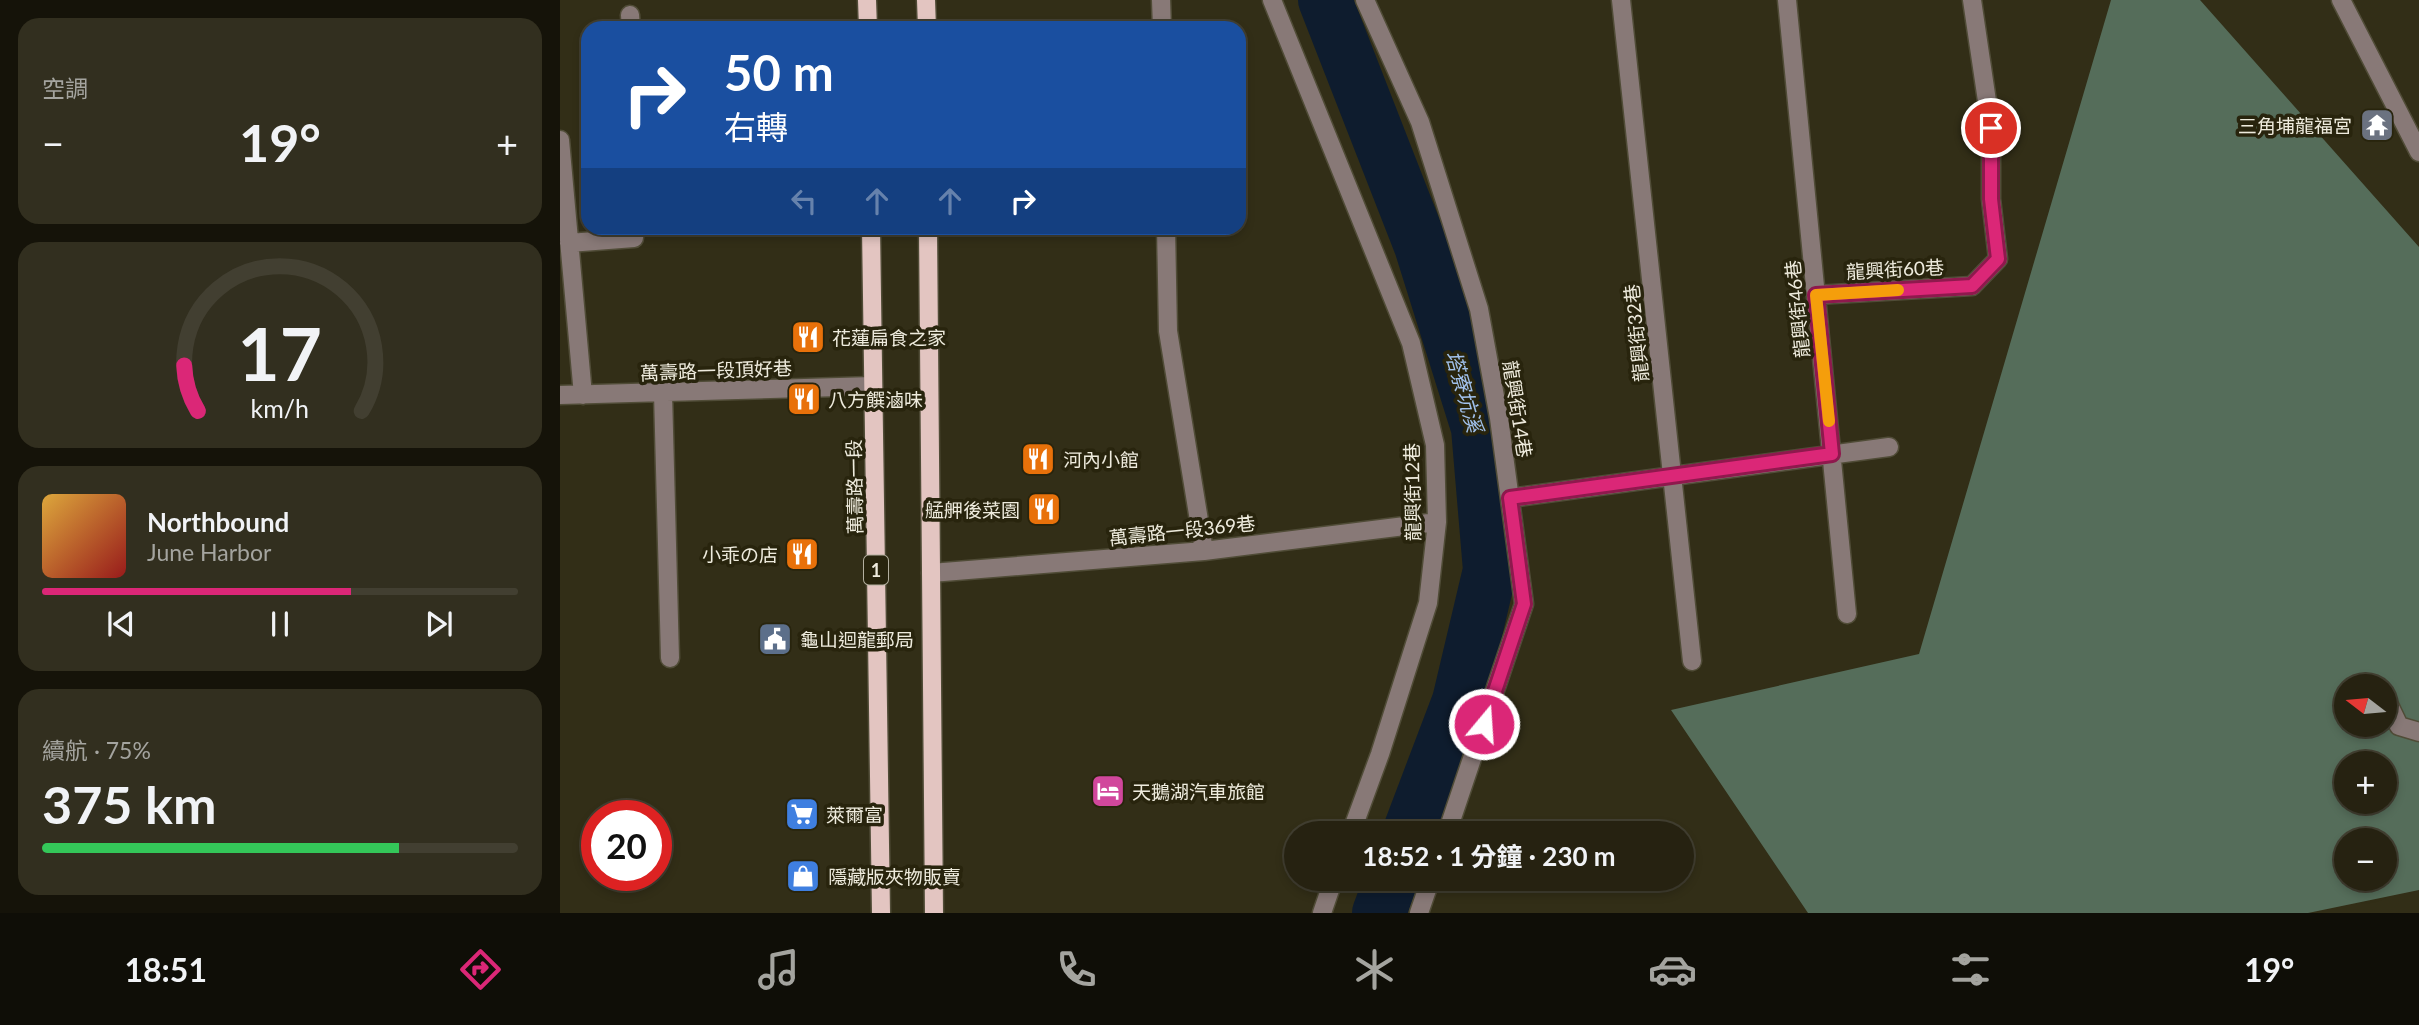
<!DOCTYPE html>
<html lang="zh-TW">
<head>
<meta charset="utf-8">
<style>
	body { margin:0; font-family:Lato,"Noto Sans TC","Noto Sans JP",sans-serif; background:#322f1f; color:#f1f3f6; height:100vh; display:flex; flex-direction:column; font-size:26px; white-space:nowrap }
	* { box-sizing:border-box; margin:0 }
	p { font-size:23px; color:#a4a49f }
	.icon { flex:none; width:38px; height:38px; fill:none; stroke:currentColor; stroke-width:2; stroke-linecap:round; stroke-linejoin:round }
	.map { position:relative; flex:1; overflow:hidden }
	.drawer { display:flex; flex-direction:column; gap:18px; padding:18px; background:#151309; width:560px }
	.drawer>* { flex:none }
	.top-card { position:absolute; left:21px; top:21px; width:665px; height:214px; border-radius:21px; box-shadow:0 4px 10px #0003,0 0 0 2px #423f31; background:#1a4fa0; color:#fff; overflow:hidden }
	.needle { width:46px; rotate:286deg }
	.buttons { position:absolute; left:1774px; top:674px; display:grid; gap:14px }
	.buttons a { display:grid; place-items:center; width:63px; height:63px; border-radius:50%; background:#262211; box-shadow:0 4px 10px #0003,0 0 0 2px #423f31; font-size:35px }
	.speed { position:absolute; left:21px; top:800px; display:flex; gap:14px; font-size:35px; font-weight:700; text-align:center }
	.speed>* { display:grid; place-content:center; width:91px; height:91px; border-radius:50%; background:#262211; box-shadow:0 4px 10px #0003,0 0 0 2px #423f31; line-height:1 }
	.speed .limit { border:10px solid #d22; background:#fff; color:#111 }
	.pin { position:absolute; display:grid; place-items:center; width:60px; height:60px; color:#fff; margin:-30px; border:4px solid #fff; border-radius:50%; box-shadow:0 2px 7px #0007 }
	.me { position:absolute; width:77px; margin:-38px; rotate:18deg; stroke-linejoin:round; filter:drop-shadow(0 0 5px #0008) }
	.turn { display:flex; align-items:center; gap:24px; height:147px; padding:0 28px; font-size:32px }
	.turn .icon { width:91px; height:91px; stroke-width:2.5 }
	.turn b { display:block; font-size:49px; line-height:60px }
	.lanes { display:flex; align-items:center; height:66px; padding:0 28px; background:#0003; justify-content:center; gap:35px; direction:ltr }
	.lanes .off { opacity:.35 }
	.big { font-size:52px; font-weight:700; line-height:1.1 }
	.drawer .tile { flex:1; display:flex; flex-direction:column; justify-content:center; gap:10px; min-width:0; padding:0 24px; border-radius:21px; background:#322f1f }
	.drawer .dial { align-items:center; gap:0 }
	.dial svg { height:182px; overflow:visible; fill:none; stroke:#423f31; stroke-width:7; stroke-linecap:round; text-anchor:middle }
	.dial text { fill:#f1f3f6; stroke:none }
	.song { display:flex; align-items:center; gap:21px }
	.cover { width:84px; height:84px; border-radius:10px; background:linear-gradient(135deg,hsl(40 70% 55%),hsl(0 70% 35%)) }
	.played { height:7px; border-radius:4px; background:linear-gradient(90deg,#db2777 65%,#423f31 65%) }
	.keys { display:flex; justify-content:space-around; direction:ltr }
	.heat { display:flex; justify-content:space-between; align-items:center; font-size:38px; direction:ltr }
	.charge { height:10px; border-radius:5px; background:linear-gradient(90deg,#34c759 75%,#423f31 0) }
	.trip { position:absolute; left:724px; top:821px; width:410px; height:70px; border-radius:35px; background:#262211; box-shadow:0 4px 10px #0003,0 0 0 2px #423f31; font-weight:700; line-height:70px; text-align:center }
	.dock { display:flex; height:112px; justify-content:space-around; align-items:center; background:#0f0e07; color:#a4a49f }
	.dock .icon { width:49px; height:49px }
	.dock .on { color:#db2777 }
	.dock b { font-size:32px; color:#f1f3f6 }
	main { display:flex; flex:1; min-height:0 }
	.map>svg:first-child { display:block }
</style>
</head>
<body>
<main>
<section class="drawer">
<div class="tile"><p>空調</p>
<div class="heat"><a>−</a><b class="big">19°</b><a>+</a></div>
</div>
<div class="tile dial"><svg viewBox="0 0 100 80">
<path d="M14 69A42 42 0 1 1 86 69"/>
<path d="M14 69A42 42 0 0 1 8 49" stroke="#db2777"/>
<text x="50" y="56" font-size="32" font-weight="700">17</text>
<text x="50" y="72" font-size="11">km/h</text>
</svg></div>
<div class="tile">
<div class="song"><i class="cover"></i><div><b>Northbound</b><p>June Harbor</p></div></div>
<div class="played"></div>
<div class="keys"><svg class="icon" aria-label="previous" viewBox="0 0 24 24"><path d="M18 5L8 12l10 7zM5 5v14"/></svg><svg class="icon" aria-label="pause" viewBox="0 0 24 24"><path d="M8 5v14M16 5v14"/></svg><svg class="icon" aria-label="next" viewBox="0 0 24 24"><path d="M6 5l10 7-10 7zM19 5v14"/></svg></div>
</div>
<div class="tile"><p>續航 · 75%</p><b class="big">375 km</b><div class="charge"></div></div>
</section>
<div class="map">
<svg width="1859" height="913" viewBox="0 0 1859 913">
	<rect width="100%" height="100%" fill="#322e17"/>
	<!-- forest -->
	<path fill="#556d5a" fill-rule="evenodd" d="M 1551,0 L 1640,0 L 1859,247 L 1859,890 L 1748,913 L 1248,913 L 1111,710 L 1359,654 ZM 1787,686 L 1825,686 L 1825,724 L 1787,724 ZM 1787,763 L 1825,763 L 1825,802 L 1787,802 ZM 1787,840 L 1825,840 L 1825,878 L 1787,878 Z"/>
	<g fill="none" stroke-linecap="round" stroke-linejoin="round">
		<!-- river -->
		<path stroke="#0e1c2e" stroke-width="54" d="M 765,0 L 861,246 L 918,428 L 930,570 L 899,701 L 849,833
			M 819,913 L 832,878"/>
		<!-- minor casing -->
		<g stroke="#504c37" stroke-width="21">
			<path id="minor" d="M 601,0 L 602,28
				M 712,0 L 851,343 L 875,445 L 877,522 L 868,603 L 820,754 L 791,833
				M 805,0 L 860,122 L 919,309 L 939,418 L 964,604 L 887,833
				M 1061,0 L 1132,661
				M 1227,0 L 1287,614
				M 1781,0 L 1859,152
				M 70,15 L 71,28
				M 0,140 L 23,395
				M 606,228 L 608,331 L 644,551
				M 9,243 L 74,238 L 74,228
				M 1256,295 L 1412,286 L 1438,259 L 1431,199 L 1431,128 L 1412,0
				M 103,393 L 110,658
				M 0,395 L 313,386
				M 950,498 L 1329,447
				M 371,573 L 644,551 L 877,522
				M 1827,701 L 1839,726 L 1859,732
				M 762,913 L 774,878
				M 859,913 L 871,878"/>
		</g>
		<!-- major casing -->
		<g stroke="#504c37" stroke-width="21">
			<path id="major" d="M 307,0 L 308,28
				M 366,0 L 367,28
				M 311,228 L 321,913
				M 368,228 L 374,913"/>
		</g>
		<!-- minor -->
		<use href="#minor" stroke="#887977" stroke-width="18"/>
		<!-- major -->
		<use href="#major" stroke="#e3c5c1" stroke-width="18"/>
	</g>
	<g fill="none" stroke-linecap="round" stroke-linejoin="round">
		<!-- route casing -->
		<g stroke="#8e194d" stroke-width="18">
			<path id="route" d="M 924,724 L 964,604 L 950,498 L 1272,454 L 1256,295 L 1412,286 L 1438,259 L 1431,199 L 1431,128"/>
		</g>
		<!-- route -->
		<use href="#route" stroke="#db2777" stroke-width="12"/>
		<!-- slow -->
		<path stroke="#f59e0b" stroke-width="12" d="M 1269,421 L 1256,295 L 1338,290"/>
	</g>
	<!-- icons -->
	<defs>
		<g id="temple-square" transform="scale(1.75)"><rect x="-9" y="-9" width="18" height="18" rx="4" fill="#6b7280" stroke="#28240d"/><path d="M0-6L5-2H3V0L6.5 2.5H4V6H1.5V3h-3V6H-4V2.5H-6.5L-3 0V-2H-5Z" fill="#fff"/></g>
		<g id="restaurant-square" transform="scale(1.75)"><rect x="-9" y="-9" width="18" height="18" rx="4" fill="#e8710a" stroke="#28240d"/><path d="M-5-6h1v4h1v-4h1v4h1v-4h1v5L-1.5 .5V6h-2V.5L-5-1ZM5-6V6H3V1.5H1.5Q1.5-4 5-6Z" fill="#fff"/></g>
		<g id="civic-square" transform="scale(1.75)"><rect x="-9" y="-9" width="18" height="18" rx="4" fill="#5c6f8a" stroke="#28240d"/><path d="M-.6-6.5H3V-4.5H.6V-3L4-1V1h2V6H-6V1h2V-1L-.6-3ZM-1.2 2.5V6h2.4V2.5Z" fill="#fff"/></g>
		<g id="hotel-square" transform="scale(1.75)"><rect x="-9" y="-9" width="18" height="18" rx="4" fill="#d1479c" stroke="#28240d"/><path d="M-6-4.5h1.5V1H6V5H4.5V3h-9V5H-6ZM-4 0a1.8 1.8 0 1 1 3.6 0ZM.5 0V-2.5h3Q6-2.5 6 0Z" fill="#fff"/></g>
		<g id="supermarket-square" transform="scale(1.75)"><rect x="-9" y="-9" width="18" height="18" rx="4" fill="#3f7fe0" stroke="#28240d"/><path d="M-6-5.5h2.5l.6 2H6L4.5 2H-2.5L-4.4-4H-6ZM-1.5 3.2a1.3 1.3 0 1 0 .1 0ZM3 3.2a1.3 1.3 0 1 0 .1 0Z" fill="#fff"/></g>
		<g id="shop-square" transform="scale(1.75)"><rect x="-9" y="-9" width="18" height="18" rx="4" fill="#3f7fe0" stroke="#28240d"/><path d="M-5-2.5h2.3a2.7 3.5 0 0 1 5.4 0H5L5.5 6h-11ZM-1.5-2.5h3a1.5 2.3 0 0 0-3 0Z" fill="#fff"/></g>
	</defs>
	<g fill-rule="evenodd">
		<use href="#temple-square" x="1817" y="125"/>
		<use href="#restaurant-square" x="248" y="337"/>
		<use href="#restaurant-square" x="244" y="399"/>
		<use href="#restaurant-square" x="478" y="459"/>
		<use href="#restaurant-square" x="484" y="509"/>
		<use href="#restaurant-square" x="242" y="554"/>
		<use href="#civic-square" x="215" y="639"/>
		<use href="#hotel-square" x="548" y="791"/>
		<use href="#supermarket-square" x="242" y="814"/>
		<use href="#shop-square" x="243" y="876"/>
	</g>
	<g text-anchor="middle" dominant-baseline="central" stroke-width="7" stroke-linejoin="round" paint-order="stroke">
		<!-- shield labels -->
		<rect fill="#28240d" stroke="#b3af9f" stroke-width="2" x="304" y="555.5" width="24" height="29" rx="5"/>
		<g font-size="18" font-weight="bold" fill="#eeebdd">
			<text x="316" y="570">1</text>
		</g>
		<!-- poi labels -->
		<g font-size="19" fill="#eeebdd" stroke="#28240d" text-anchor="start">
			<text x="1792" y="125" text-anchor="end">三角埔龍福宮</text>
			<text x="272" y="337">花蓮扁食之家</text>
			<text x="268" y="399">八方饌滷味</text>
			<text x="503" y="459">河內小館</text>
			<text x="460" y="509" text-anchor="end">艋舺後菜園</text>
			<text x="218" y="554" text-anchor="end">小乖の店</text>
			<text x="240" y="639">龜山迴龍郵局</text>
			<text x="572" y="791">天鵝湖汽車旅館</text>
			<text x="266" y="814">萊爾富</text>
			<text x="268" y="876">隱藏版夾物販賣</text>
		</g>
		<!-- street labels -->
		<g font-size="19" fill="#eeebdd" stroke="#28240d">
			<text transform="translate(1335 269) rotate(-3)">龍興街60巷</text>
			<text transform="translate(1237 309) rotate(-96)">龍興街46巷</text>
			<text transform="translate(1076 333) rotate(-96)">龍興街32巷</text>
			<text transform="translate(156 370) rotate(-2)">萬壽路一段頂好巷</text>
			<text transform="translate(958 409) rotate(81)">龍興街14巷</text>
			<text transform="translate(294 487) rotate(-91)">萬壽路一段</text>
			<text transform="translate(852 492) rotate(-91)">龍興街12巷</text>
			<text transform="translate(622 530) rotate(-6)">萬壽路一段369巷</text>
		</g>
		<!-- water labels -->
		<g font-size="21" font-style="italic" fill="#a1c1ec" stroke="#28240d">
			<text transform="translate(905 391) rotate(74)">塔寮坑溪</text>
		</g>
	</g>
</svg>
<div class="buttons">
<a><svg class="needle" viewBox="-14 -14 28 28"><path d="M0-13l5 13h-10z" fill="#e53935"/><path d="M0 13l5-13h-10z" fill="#a4a49f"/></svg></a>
<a>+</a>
<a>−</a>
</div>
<div class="speed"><div class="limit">20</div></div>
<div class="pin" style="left:1431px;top:128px;background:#d93025"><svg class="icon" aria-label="arrive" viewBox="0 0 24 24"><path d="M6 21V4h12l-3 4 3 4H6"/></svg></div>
<svg class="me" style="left:924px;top:724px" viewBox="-20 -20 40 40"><circle r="17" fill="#db2777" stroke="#fff" stroke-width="3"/><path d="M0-11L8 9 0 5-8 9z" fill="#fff"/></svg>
<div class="trip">18:52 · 1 分鐘 · 230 m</div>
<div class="top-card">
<div class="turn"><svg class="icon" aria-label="right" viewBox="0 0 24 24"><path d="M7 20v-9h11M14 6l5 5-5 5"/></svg><div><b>50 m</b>右轉</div></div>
<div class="lanes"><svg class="icon off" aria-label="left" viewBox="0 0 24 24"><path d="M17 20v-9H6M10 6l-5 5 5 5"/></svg><svg class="icon off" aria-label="ahead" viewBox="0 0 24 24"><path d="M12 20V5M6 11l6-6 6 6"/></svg><svg class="icon off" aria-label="ahead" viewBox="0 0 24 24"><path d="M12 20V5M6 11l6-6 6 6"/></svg><svg class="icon" aria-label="right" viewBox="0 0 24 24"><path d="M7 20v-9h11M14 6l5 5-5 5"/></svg></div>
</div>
</div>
</main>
<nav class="dock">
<b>18:51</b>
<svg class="icon on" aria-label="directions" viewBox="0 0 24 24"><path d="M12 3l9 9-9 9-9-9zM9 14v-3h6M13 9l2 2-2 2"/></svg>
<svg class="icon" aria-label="music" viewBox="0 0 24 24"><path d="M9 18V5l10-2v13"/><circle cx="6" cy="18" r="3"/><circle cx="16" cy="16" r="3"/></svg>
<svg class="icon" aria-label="phone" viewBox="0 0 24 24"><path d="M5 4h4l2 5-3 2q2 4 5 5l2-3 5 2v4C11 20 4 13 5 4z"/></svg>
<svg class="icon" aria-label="climate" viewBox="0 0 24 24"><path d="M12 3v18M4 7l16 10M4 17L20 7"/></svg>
<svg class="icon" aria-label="car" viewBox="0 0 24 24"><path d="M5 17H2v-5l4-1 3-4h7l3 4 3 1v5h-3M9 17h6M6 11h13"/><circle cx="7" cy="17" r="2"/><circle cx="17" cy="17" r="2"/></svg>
<svg class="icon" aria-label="filters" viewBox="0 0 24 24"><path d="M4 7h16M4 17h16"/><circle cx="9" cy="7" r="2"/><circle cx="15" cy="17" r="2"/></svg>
<b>19°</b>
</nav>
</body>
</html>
